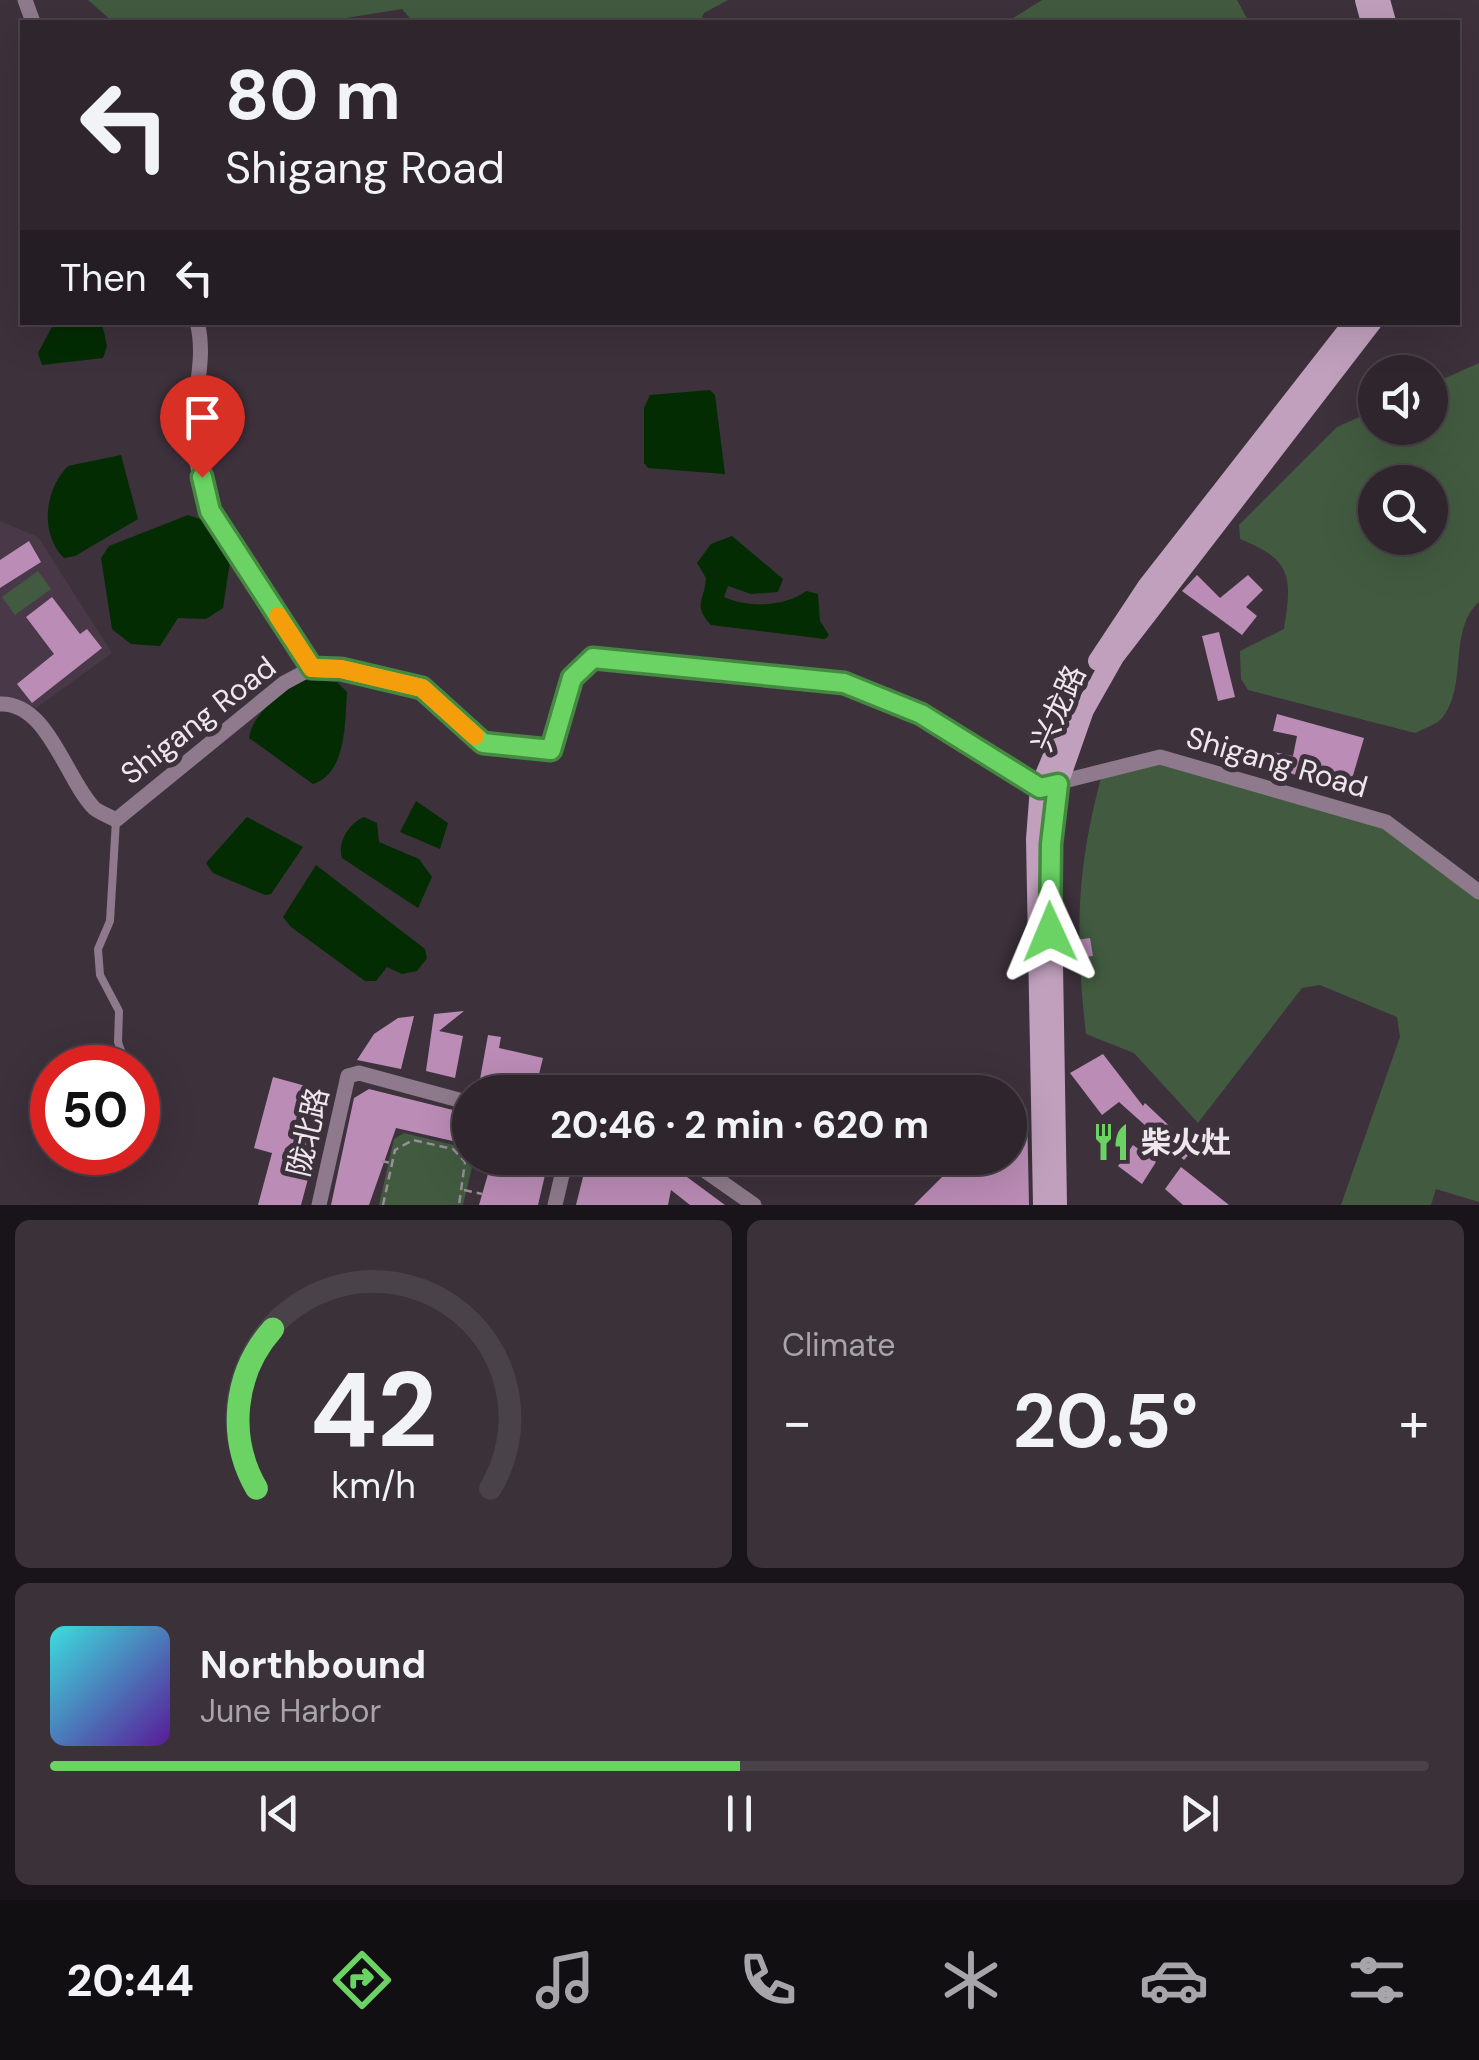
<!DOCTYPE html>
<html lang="en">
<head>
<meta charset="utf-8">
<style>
	body { margin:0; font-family:"DM Sans","Noto Sans SC",sans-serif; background:#3a3139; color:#f1f3f6; height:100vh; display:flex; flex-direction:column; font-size:38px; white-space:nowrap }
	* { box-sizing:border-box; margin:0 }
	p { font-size:32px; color:#a7a5aa }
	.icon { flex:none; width:55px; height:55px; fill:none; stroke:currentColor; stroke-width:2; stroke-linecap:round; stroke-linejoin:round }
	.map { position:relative; height:1205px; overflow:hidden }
	.drawer { display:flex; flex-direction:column; gap:15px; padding:15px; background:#191419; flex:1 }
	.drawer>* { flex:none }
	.guide { position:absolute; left:20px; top:20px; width:1440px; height:305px; border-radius:0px; box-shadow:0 10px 40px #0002,0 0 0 2px #494249; background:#2e252d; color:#f1f3f6; overflow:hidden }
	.fabs { position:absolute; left:1358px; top:355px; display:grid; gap:20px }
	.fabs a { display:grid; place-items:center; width:90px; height:90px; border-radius:50%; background:#2e252d; box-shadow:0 10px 40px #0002,0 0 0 2px #494249; font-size:50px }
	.speed { position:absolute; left:30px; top:1045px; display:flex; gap:20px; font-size:50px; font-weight:700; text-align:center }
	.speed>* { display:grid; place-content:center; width:130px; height:130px; border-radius:50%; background:#2e252d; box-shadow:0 10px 40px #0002,0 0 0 2px #494249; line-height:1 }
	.speed .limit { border:15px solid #d22; background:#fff; color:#111 }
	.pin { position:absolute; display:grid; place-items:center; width:85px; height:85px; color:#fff; margin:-102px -42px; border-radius:50% 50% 50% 0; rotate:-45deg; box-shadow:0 0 10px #0007 }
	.pin .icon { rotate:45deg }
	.me { position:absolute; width:110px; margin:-55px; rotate:359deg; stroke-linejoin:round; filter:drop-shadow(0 0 8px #0008) }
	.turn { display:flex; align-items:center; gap:35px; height:210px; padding:0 40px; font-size:45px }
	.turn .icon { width:130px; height:130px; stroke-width:2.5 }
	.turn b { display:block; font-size:70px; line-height:85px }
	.then { display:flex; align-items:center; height:95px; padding:0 40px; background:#0003; gap:20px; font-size:38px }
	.big { font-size:75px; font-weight:700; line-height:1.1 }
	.drawer .card { flex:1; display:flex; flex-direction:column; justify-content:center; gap:15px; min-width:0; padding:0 35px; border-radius:15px; background:#3a3139 }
	.drawer .dial { align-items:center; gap:0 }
	.dial svg { height:260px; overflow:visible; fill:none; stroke:#494249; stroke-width:7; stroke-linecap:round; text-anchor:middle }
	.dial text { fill:#f1f3f6; stroke:none }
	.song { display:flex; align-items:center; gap:30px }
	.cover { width:120px; height:120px; border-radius:15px; background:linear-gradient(135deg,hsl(180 70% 55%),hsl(270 70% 35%)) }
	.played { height:10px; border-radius:5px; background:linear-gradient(90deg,#6ad364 50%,#494249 50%) }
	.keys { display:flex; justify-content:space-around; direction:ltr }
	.heat { display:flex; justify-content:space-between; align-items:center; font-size:55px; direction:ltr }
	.drawer .tiles { flex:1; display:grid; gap:15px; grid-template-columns:1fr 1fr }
	.card:last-child { grid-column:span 2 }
	.trip { position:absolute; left:452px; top:1075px; width:575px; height:100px; border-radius:50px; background:#2e252d; box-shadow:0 10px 40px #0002,0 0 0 2px #494249; font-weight:700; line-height:100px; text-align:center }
	.menu { display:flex; height:160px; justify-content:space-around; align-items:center; background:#120f12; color:#a7a5aa }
	.menu .icon { width:70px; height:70px }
	.menu .active { color:#6ad364 }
	.menu b { font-size:45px; color:#f1f3f6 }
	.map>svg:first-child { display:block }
</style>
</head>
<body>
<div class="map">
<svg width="1479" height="1205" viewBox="0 0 1479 1205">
	<rect width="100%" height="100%" fill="#3d313c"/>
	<!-- built -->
	<path fill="#493848" d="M 0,521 L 38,537 L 112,653 L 28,714 L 0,704 Z"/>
	<!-- green -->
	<path fill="#425b40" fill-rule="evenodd" d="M 88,0 L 728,0 L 704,13 L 700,22 L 413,22 L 402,9 L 321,22 L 113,22 Z
		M 1042,0 L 1237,0 L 1249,22 L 1007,22 Z
		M 1479,363 L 1479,602 C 1448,629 1468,684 1443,717 C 1438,724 1423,729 1415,733 L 1248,690 L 1241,679 L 1240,651 L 1284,629 C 1292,578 1293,560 1240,539 L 1239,525 L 1337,427 L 1375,410 L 1375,428 L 1430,428 L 1430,385 ZM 1375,482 L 1430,482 L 1430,538 L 1375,538 Z
		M 38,571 L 51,589 L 15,615 L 2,597 Z
		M 1160,757 L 1386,822 L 1479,892 L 1479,1202 L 1436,1189 L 1431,1205 L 1341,1205 L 1400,1037 L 1397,1017 L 1320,985 L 1302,988 L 1198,1123 L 1134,1053 L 1086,1034 C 1075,936 1076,867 1103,771 Z
		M 404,1133 L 454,1145 L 473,1163 L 463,1205 L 379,1205 L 394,1139 Z"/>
	<!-- water -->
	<path fill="#032c03" d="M 54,323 L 102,323 L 107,346 L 103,358 L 42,365 L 38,353 Z
		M 710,390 L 715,395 L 725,474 L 648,468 L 644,463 L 644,408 L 650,395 Z
		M 121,455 L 138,519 L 75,556 L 64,558 C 39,533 45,489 68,466 Z
		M 188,515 L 209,522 L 230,561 L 223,608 L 206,619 L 178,618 L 160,646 L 131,644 L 112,629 L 101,558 L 109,546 Z
		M 732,536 L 783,579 L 778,592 L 751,594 L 728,586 L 724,597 C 748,608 786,607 806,591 L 818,594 L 820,621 L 829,635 L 825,639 L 711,625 C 692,605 705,600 706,578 L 697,563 L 711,544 Z
		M 303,680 L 337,682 L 347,692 C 345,721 347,773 313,784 L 249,738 C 253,712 282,693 303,680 Z
		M 416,801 L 448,823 L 440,849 L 400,832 Z
		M 247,817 L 303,847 L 271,894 L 265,895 L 213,873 L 206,863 Z
		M 364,817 L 377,823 L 379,842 L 419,859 L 432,877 L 418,908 L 342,858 C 337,843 349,823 364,817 Z
		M 316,865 L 425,949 L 427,958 L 417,971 L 402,974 L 387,967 L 376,981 L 365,981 L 291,927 L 283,917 Z"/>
	<!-- building -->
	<path fill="#bb8cb6" d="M 29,541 L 41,562 L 0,588 L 0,560 Z
		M 1197,575 L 1220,598 L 1248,575 L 1263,590 L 1246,607 L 1257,616 L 1242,635 L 1182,591 Z
		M 52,597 L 80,634 L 87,629 L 102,648 L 32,703 L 17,684 L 54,654 L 26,617 Z
		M 1219,632 L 1235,697 L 1218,701 L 1202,636 Z
		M 1277,714 L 1364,738 L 1349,789 L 1266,767 L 1269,751 L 1293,756 L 1297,736 L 1273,731 Z
		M 1090,938 L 1093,956 L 1071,959 L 1068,941 Z
		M 464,1011 L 439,1031 L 463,1036 L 455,1078 L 426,1071 L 434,1014 Z
		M 414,1016 L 401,1069 L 357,1060 L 374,1034 L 398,1018 Z
		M 488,1035 L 501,1037 L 499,1048 L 543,1058 L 538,1078 L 546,1079 L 544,1091 L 480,1079 Z
		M 1103,1054 L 1143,1106 L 1145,1103 L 1194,1149 L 1184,1160 L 1119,1102 L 1102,1115 L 1070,1073 Z
		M 273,1077 L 331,1093 L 301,1205 L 258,1205 L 272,1153 L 254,1148 Z
		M 369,1089 L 461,1112 L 470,1119 L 470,1155 L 457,1142 L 396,1128 L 369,1205 L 331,1205 L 354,1098 Z
		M 1017,1100 L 1027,1110 L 1029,1205 L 914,1205 L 961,1158 L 1010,1158 L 1010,1107 Z
		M 1133,1145 L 1156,1162 L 1142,1184 L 1118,1166 Z
		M 481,1158 L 549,1158 L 538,1205 L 479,1205 L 488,1174 L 477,1170 Z
		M 598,1158 L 647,1158 L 668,1163 L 725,1205 L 690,1205 L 671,1190 L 668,1205 L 576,1205 L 586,1165 Z
		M 1181,1167 L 1229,1205 L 1183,1205 L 1165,1189 Z"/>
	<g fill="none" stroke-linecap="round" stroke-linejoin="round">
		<!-- path -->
		<path stroke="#988e97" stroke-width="2.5" stroke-dasharray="8 5" stroke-linecap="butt" d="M 381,1161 L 391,1163
			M 464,1190 L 482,1194
			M 383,1205 L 395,1150 L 413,1140 L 453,1149 L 465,1162 L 459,1205"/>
		<!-- lane -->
		<path stroke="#8e7a8c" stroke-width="8" d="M 116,820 L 110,921 L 98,949 L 100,975 L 119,1011 L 118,1042 L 127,1068"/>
		<!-- street -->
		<path stroke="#8e7a8c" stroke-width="15" d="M 25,0 L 33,22
			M 197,322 C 208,363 189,404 194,445 C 203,528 268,599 312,668
			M 0,704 C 48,702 66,780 94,808 C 100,813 109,816 116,820 L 284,683 L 312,668 L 341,669 L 422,688 L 483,743 L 551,749 L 572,678 L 593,658 L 844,683 L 921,714 L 1040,787 L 1160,757 L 1386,822 L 1479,892
			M 687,1158 L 754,1205
			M 319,1205 L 348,1076 L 359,1073 L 470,1103
			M 555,1205 L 566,1158"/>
		<!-- secondary -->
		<path stroke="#c0a0bd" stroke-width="20" d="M 1365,0 L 1371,22
			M 1380,0 L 1386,22
			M 1098,661 L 1147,587 L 1354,322
			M 1043,1205 L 1036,839 L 1040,787 L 1065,727
			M 1057,1205 L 1051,844 L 1058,784 L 1084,710 L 1114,657 L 1372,322"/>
	</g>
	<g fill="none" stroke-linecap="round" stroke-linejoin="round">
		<!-- route casing -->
		<g stroke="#458941" stroke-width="25">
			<path id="route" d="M 202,477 L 210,511 L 312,668 L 341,669 L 422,688 L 483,743 L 551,750 L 572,678 L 593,658 L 844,683 L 921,714 L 1040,788 L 1058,784 L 1051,844 L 1050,932"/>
		</g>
		<!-- route -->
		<use href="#route" stroke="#6ad364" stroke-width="18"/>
		<!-- slow -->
		<path stroke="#f59e0b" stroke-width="18" d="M 278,616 L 312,668 L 341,669 L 422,688 L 475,736"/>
	</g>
	<!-- icons -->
	<defs>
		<g id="restaurant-bare" transform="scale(3)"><path d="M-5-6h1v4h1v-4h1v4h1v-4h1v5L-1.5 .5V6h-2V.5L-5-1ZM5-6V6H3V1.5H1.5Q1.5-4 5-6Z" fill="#6ad364" stroke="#3d313c" stroke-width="2.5" paint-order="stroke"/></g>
	</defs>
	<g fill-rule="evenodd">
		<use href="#restaurant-bare" x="1111" y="1142"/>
	</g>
	<g text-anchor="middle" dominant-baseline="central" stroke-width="10" stroke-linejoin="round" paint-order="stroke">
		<!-- street labels -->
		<g font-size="30" fill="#efe7ee" stroke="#3d313c">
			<text transform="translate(1058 708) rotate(-66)">兴龙路</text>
			<text transform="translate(198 720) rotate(-38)">Shigang Road</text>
			<text transform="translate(1277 762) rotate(16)">Shigang Road</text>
			<text transform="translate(308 1132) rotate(-77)">陇北路</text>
		</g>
		<!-- poi labels -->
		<g font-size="30" font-weight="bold" fill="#efe7ee" stroke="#3d313c" text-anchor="start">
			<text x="1141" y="1142">柴火灶</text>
		</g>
	</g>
</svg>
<div class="fabs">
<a><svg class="icon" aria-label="sound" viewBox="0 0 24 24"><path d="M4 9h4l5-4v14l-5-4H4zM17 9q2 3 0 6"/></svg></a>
<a><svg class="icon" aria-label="search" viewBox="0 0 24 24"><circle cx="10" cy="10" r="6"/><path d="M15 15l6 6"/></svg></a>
</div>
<div class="speed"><div class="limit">50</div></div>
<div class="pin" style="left:202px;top:477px;background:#d93025"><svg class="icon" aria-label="arrive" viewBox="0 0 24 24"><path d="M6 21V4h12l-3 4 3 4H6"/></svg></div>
<svg class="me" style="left:1050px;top:932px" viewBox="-20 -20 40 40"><path d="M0-17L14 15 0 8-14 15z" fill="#6ad364" stroke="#fff" stroke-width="4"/></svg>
<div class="trip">20:46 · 2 min · 620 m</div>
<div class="guide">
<div class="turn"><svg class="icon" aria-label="left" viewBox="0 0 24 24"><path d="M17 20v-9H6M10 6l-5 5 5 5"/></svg><div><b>80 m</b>Shigang Road</div></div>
<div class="then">Then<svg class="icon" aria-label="left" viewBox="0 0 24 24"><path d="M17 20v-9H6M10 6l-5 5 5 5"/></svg></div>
</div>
</div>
<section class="drawer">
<div class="tiles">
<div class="card dial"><svg viewBox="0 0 100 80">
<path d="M14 69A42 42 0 1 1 86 69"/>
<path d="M14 69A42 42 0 0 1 19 20" stroke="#6ad364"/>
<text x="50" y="56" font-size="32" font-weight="700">42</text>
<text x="50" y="72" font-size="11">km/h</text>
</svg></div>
<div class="card"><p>Climate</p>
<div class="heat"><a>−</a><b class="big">20.5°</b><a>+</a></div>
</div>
<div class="card">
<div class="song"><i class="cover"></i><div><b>Northbound</b><p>June Harbor</p></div></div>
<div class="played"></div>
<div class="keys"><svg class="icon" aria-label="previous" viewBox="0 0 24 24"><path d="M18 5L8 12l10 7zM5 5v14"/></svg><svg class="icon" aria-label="pause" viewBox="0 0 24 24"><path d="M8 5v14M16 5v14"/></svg><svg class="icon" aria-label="next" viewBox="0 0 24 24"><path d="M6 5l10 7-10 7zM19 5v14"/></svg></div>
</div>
</div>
</section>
<nav class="menu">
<b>20:44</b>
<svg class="icon active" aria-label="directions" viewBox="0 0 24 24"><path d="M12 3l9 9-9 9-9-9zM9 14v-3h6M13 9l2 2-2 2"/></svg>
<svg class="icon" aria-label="music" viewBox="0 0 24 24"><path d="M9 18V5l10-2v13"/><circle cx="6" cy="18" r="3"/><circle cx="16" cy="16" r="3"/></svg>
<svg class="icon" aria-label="phone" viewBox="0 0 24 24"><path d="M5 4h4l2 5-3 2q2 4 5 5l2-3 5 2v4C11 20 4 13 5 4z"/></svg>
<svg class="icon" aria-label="climate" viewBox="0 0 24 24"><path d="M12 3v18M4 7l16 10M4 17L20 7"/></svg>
<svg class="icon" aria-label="car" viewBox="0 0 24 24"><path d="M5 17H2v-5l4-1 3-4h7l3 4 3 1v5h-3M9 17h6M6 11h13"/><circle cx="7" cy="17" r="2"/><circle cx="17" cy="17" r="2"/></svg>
<svg class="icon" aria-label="filters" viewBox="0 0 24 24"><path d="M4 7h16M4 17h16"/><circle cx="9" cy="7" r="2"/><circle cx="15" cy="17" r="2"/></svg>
</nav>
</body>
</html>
